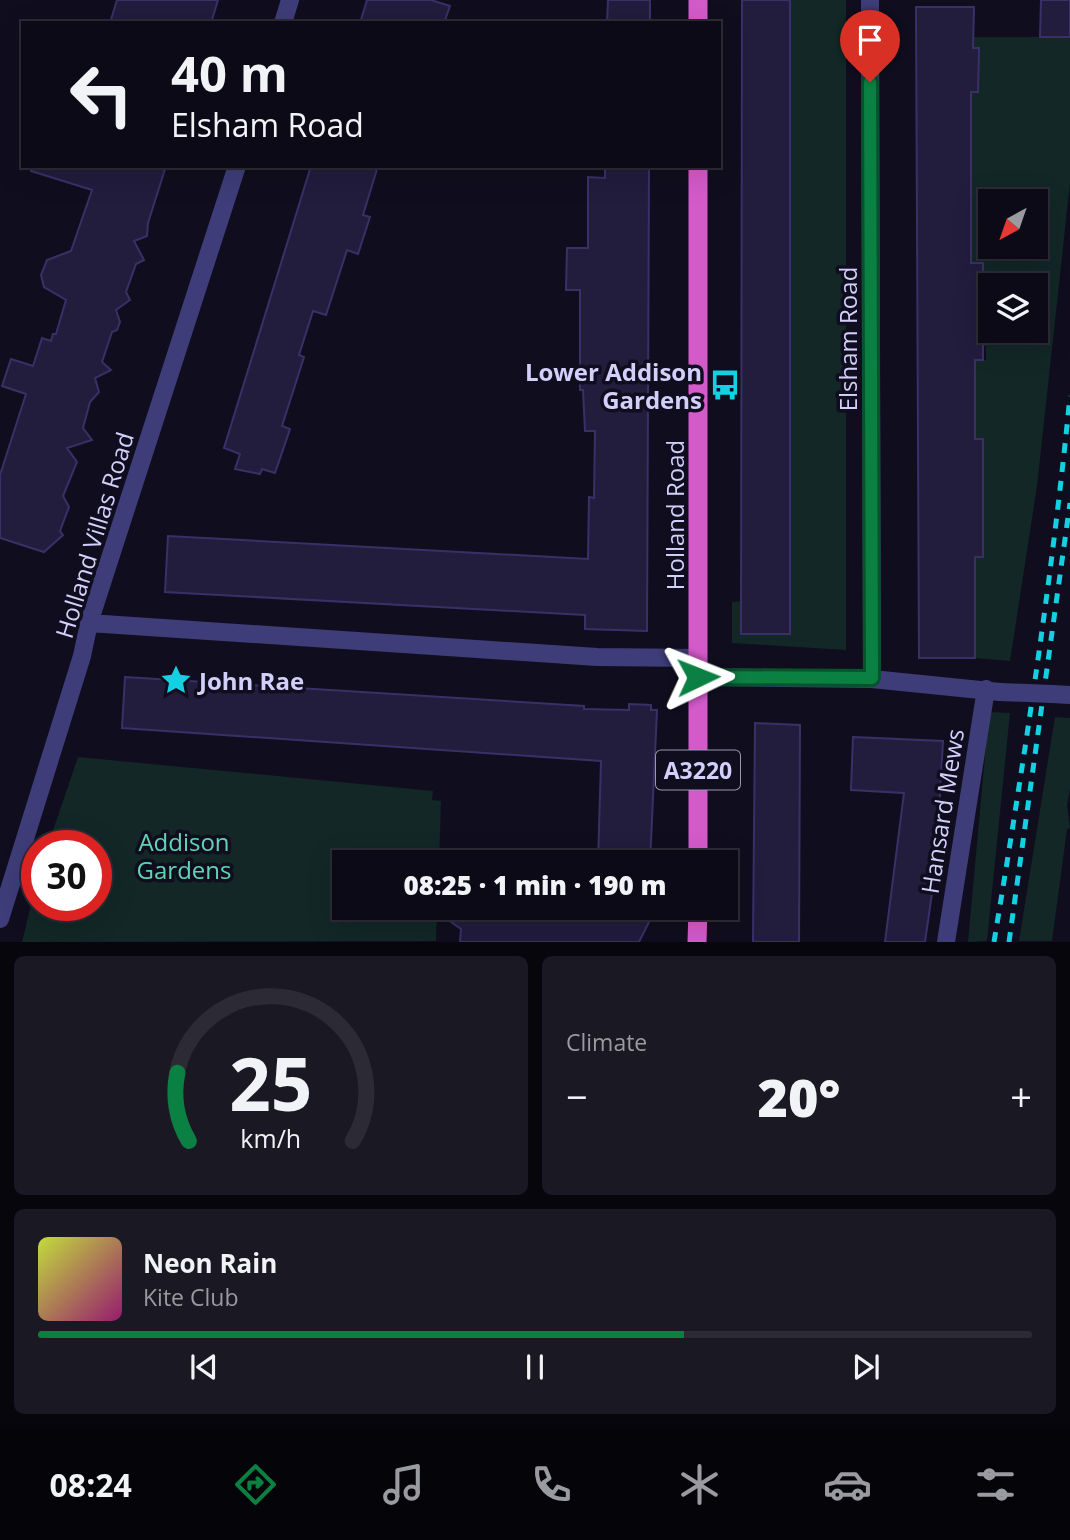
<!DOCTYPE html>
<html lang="en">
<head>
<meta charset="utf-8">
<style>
	body { margin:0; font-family:"Open Sans",sans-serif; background:#1a1823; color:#f1f3f6; height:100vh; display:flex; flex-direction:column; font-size:26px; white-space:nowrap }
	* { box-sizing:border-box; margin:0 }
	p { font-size:23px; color:#9a9aa1 }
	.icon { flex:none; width:38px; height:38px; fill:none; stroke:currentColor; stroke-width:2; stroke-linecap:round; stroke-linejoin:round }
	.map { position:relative; height:942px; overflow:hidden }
	.drawer { display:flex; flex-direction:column; gap:14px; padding:14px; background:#07060c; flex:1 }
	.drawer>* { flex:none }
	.guide { position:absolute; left:21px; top:21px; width:700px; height:147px; border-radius:0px; box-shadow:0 7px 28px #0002,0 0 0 2px #2c2b35; background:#0c0a16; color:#f1f3f6; overflow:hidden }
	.needle { width:46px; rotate:220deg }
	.buttons { position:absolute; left:978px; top:189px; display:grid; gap:14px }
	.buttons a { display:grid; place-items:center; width:70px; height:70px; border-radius:0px; background:#0c0a16; box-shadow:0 7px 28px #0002,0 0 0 2px #2c2b35; font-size:35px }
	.speed { position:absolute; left:21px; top:830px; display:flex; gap:14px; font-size:35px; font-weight:700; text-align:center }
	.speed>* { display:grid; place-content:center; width:91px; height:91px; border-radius:50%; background:#0c0a16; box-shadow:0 7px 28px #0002,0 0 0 2px #2c2b35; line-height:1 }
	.speed .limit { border:10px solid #d22; background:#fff; color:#111 }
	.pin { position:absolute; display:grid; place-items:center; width:60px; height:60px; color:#fff; margin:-72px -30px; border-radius:50% 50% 50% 0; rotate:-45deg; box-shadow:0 0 7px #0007 }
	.pin .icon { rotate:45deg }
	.me { position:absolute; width:77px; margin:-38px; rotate:88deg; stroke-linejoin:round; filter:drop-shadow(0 0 5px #0008) }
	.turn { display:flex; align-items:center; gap:24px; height:147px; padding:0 35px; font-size:32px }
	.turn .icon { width:91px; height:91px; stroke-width:2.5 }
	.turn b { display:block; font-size:49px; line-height:60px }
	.big { font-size:52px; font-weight:800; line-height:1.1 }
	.drawer .card { flex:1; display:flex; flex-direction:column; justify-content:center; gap:10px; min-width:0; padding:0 24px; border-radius:10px; background:#1a1823 }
	.drawer .dial { align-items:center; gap:0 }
	.dial svg { height:182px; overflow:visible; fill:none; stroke:#2c2b35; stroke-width:7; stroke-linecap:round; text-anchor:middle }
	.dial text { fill:#f1f3f6; stroke:none }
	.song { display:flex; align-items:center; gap:21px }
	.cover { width:84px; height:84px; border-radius:10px; background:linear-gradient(135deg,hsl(70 70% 55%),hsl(320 70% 35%)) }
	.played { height:7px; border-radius:4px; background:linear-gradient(90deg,#0b8043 65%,#2c2b35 65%) }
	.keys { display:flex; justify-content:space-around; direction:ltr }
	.heat { display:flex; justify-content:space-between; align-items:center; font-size:38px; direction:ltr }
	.drawer .tiles { flex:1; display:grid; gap:14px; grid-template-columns:1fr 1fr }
	.card:last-child { grid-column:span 2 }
	.trip { position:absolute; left:332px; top:850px; width:406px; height:70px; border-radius:0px; background:#0c0a16; box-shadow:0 7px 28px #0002,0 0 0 2px #2c2b35; font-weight:800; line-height:70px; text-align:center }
	.dock { display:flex; height:112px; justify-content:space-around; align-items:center; background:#050409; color:#9a9aa1 }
	.dock .icon { width:49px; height:49px }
	.dock .selected { color:#0b8043 }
	.dock b { font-size:32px; color:#f1f3f6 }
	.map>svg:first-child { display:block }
</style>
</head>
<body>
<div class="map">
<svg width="1070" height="942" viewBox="0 0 1070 942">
	<rect width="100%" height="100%" fill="#100e1e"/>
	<!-- green -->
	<path fill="#122726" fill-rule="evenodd" d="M 790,0 L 846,0 L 846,650 L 732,643 L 732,602 L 741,601 L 790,633 Z
		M 973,37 L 1070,37 L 1070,183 L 1037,486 L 1010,661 L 975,658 L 975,557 L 983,556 L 983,440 L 975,439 L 975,360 L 986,360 L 986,346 L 973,346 L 983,321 L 983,264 L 971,263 L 971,92 L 978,91 L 979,48 L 974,48 ZM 990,201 L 1036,201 L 1036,247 L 990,247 ZM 990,285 L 1036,285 L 1036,331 L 990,331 Z
		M 989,712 L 1010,713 L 987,941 L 968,942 Z
		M 1055,717 L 1070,718 L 1070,789 L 1067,805 L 1070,828 L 1067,829 L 1052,941 L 1019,941 Z
		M 78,757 L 433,791 L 432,800 L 441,801 L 439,863 L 345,863 L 345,908 L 437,908 L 436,941 L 22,942 L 37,880 L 37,905 L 96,905 L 96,845 L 48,845 Z"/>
	<!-- building -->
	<path fill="#221c3d" stroke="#3a3067" stroke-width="2" d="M 117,0 L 218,0 L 211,23 L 110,23 Z
		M 367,0 L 431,0 L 450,6 L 444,23 L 360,23 Z
		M 608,0 L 650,0 L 650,23 L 607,23 Z
		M 742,0 L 790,0 L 790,634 L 741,634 Z
		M 1041,0 L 1070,0 L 1070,37 L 1040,37 Z
		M 916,7 L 974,7 L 973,48 L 979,48 L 978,92 L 971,92 L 971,263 L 983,263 L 983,360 L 975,360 L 975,439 L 983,439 L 983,557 L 975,557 L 975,658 L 919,658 Z
		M 32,166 L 166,166 L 148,223 L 147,236 L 134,241 L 144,260 L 136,264 L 126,292 L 130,300 L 116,310 L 120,322 L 117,330 L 112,332 L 102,362 L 111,370 L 95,378 L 99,392 L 90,402 L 83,428 L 92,440 L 67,448 L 77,462 L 63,496 L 69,507 L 60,531 L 63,535 L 44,552 L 0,538 L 0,475 L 26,394 L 2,386 L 11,359 L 33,366 L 42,338 L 51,341 L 53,334 L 56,334 L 66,300 L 44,287 L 41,275 L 47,260 L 71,251 L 92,190 L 31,171 Z
		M 311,166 L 378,166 L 363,215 L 370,217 L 358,254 L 347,250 L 326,315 L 313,311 L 299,355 L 304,357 L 282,426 L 290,429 L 275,473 L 262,469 L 260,474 L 235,469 L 240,454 L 224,448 Z
		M 605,166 L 649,166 L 647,631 L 585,629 L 585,615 L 165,592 L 168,536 L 588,559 L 589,497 L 594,498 L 595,431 L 585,431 L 583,390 L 580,390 L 580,290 L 566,290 L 567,248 L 588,248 L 588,177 L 605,178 Z
		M 125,677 L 584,706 L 584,709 L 629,710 L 629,704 L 651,705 L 651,710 L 657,710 L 650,863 L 598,863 L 601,761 L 122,728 Z
		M 755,723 L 800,725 L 799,942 L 753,942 Z
		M 853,737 L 943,741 L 938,831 L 941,831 L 925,942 L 885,942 L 904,793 L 851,790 Z
		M 431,908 L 646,908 L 650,920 L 639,942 L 460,942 L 461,929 Z"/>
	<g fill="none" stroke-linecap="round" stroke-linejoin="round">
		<!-- minor -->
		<path stroke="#3e3d79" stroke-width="18" d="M 870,0 L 872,679
			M 283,23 L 290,0
			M 89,623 L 597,657 L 698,658
			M 698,677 L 872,679 L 1000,692
			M 1052,694 L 1070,695
			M 0,919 L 82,656 L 89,623 L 237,166
			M 946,942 L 986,689"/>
		<!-- trunk -->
		<path stroke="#d45aca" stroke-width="19" d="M 698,0 L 698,23
			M 698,863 L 698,166
			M 697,942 L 698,908"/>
		<!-- rail -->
		<path stroke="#13d1e2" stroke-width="5" stroke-dasharray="10 9" stroke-linecap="butt" d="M 994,942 C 1024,761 1052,579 1070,396
			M 1009,942 L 1070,503"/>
		<!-- minor-bridge -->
		<path stroke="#3e3d79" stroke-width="18" d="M 1000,692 L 1052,694"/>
	</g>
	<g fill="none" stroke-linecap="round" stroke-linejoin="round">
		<!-- route casing -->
		<g stroke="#07532c" stroke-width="18">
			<path id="route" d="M 698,677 L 872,678 L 870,82"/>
		</g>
		<!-- route -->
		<use href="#route" stroke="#0b8043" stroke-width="12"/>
	</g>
	<!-- icons -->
	<defs>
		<g id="bus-bare" transform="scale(2.415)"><path d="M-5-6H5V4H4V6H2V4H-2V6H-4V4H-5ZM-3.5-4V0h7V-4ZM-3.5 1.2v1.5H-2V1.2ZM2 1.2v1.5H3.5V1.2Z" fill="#13d1e2" stroke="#100e1e" stroke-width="2.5" paint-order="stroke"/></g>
		<g id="sight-bare" transform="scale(2.415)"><path d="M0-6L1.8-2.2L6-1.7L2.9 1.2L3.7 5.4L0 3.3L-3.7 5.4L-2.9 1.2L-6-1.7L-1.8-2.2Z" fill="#13d1e2" stroke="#100e1e" stroke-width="2.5" paint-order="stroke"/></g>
	</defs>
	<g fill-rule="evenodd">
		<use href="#bus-bare" x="725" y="385"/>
		<use href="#sight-bare" x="176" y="680"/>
	</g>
	<g text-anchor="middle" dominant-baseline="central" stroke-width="7" stroke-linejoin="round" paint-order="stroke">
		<!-- shield labels -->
		<rect fill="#100e1e" stroke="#9895b9" stroke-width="2" x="656" y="750.5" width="84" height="39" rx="5"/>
		<g font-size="23" font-weight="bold" fill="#d3cffb">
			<text x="698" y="770">A3220</text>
		</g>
		<!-- street labels -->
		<g font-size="24" fill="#d3cffb" stroke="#100e1e">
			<text transform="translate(847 339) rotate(-90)">Elsham Road</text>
			<text transform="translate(674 515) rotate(-90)">Holland Road</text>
			<text transform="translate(94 535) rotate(-73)">Holland Villas Road</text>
			<text transform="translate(942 811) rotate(-81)">Hansard Mews</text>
		</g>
		<!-- poi labels -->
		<g font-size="24" font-weight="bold" fill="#d3cffb" stroke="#100e1e" text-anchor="end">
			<text x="702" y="371">Lower Addison<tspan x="702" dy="28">Gardens</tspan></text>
			<text x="199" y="680" text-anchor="start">John Rae</text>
		</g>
		<!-- park labels -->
		<g font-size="24" fill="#62d4b6" stroke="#100e1e">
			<text x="184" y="841">Addison<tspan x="184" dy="28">Gardens</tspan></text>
		</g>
	</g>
</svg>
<div class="buttons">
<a><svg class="needle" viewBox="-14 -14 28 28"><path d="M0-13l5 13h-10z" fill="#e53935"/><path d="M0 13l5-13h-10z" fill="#9a9aa1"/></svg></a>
<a><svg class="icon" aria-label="layers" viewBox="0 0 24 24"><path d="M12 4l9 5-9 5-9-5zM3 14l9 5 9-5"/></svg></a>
</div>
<div class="speed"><div class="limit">30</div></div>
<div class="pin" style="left:870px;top:82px;background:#d93025"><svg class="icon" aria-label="arrive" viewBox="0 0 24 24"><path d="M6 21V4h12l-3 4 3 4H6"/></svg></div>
<svg class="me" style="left:698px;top:677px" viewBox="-20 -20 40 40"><path d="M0-17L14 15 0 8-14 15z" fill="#0b8043" stroke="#fff" stroke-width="4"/></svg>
<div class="trip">08:25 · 1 min · 190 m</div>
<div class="guide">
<div class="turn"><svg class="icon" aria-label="left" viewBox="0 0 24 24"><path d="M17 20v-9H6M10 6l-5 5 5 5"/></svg><div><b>40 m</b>Elsham Road</div></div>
</div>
</div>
<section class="drawer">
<div class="tiles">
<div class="card dial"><svg viewBox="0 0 100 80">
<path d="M14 69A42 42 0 1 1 86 69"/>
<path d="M14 69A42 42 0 0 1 9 39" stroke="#0b8043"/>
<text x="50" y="56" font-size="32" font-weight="700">25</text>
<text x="50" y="72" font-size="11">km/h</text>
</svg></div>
<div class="card"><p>Climate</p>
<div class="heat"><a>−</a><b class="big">20°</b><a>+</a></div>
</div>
<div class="card">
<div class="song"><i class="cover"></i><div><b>Neon Rain</b><p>Kite Club</p></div></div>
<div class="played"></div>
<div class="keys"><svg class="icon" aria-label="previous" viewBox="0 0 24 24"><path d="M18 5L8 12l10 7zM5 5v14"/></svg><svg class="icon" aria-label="pause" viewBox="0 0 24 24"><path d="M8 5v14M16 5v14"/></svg><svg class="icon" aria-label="next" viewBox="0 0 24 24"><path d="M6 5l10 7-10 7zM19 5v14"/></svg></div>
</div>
</div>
</section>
<nav class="dock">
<b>08:24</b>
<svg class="icon selected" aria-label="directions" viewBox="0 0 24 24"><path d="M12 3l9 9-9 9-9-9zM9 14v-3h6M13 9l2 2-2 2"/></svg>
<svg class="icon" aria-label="music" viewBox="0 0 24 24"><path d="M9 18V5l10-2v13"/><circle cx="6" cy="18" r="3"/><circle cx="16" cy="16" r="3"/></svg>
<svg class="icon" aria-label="phone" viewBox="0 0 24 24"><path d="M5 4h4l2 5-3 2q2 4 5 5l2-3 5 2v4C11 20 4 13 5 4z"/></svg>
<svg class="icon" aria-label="climate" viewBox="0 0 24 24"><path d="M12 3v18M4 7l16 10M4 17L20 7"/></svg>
<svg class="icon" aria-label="car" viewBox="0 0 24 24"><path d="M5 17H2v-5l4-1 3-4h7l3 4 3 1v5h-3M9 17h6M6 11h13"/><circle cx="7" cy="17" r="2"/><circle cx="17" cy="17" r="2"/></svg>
<svg class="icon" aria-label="filters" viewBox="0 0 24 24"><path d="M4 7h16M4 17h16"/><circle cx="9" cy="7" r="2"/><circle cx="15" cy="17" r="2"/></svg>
</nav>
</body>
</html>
